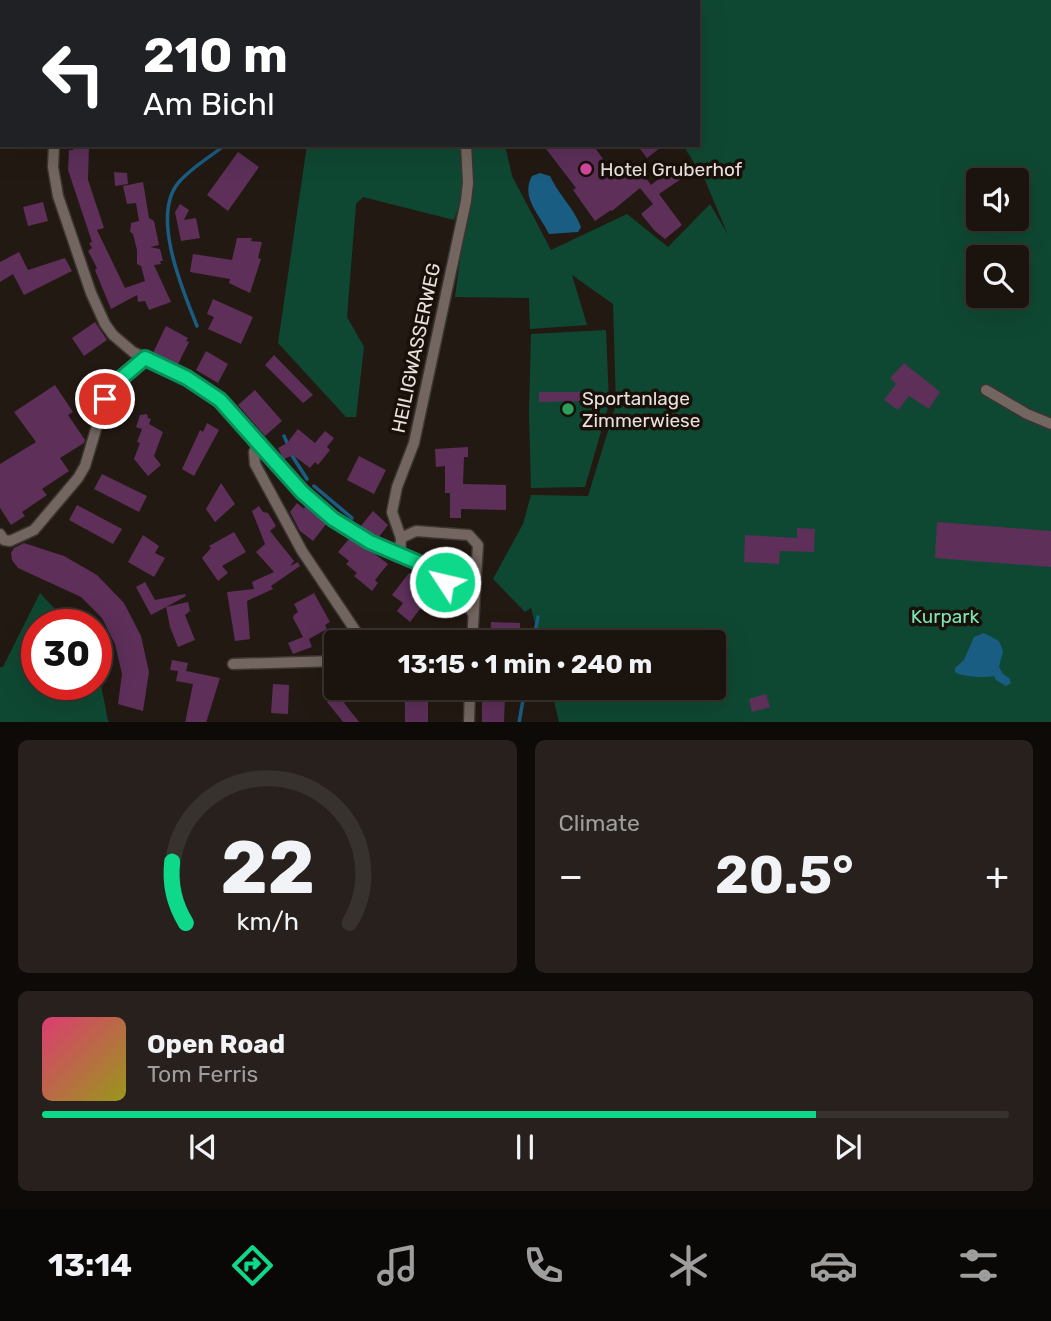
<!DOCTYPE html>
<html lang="en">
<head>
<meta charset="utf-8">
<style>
	body { margin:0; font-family:Rubik,sans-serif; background:#27201c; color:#f1f3f6; height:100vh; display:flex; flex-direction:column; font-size:26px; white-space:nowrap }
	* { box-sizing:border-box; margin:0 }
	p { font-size:23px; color:#9f9e9e }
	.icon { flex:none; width:38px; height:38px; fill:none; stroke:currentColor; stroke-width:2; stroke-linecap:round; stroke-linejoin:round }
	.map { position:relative; height:722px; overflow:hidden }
	.panel { display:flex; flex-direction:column; gap:18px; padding:18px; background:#0e0a08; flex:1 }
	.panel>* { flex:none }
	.hud { position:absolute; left:0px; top:0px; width:700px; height:147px; box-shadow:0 7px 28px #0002,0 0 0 2px #38322e; background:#202124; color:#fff; overflow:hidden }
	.controls { position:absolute; left:966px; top:168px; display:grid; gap:14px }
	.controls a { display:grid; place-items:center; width:63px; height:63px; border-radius:7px; background:#1a130e; box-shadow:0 7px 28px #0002,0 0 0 2px #38322e; font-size:35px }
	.speed { position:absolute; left:21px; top:609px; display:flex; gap:14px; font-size:35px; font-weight:700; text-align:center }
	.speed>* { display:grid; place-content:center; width:91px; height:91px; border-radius:50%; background:#1a130e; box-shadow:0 7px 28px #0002,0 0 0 2px #38322e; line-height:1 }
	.speed .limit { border:10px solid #d22; background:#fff; color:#111 }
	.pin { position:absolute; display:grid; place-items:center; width:60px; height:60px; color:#fff; margin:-30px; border:4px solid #fff; border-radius:50%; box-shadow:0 2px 7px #0007 }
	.me { position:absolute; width:77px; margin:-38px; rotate:305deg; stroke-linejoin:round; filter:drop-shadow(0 0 5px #0008) }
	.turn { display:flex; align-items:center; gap:24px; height:147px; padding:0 28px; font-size:32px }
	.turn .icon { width:91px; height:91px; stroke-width:2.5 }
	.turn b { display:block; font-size:49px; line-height:60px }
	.big { font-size:52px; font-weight:700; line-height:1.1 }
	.panel .widget { flex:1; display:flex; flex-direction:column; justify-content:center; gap:10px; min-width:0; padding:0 24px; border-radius:10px; background:#27201c }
	.panel .dial { align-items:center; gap:0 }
	.dial svg { height:182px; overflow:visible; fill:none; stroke:#38322e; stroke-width:7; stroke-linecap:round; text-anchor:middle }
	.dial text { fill:#f1f3f6; stroke:none }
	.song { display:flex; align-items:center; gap:21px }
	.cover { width:84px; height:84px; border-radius:10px; background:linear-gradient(135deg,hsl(340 70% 55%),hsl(60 70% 35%)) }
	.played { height:7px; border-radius:4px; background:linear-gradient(90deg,#0ed98a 80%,#38322e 80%) }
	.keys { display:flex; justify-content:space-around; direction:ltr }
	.heat { display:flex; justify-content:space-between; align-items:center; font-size:38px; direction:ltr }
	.panel .tiles { flex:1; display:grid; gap:18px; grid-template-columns:1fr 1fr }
	.widget:last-child { grid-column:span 2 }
	.trip { position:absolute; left:324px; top:630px; width:402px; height:70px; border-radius:7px; background:#1a130e; box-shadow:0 7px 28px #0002,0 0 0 2px #38322e; font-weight:700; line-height:70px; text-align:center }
	.tab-bar { display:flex; height:112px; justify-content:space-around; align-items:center; background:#0a0806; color:#9f9e9e }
	.tab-bar .icon { width:49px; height:49px }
	.tab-bar .active { color:#0ed98a }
	.tab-bar b { font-size:32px; color:#f1f3f6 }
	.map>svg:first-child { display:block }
</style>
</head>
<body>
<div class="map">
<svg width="1051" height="723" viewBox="0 0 1051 723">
	<rect width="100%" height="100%" fill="#231913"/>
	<!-- green -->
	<path fill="#0f4832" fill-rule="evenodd" d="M 577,0 L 1051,0 L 1051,722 L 559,722 L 551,688 L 714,688 L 714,642 L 540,642 L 531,608 L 525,612 L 493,579 L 523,524 L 531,495 L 588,496 L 616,405 L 613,304 L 572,275 L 587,325 L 530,329 L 529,298 L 455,297 L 461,251 L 474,191 L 472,145 L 505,145 L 512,176 L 551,250 L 627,214 L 668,247 L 710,204 L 728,235 L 705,180 L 683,145 L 698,145 L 698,2 ZM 978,180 L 1017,180 L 1017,219 L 978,219 ZM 978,257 L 1017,257 L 1017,296 L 978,296 Z
		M 307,145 L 462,145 L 462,196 L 454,220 L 363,197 L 356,204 L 347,317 L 364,347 L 356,417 L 346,417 L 278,343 Z
		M 606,330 L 609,404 L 585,487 L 531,488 L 529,413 L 531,334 Z
		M 40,593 L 70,625 L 37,625 L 37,684 L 96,684 L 96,659 L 108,721 L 110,722 L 0,722 L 0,667 L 3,667 Z"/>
	<!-- water -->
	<path fill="#195d83" d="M 540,173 L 550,176 C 558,194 574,208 581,227 L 578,232 L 549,234 C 540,215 520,197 532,176 Z
		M 984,633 L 999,641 L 1003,651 L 999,667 L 1003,674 L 1009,678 L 1011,683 L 1006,686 L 996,680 L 994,676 C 986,678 961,677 955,672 L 955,668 L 964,660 L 974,637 Z"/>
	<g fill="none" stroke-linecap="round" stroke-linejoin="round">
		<!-- stream -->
		<path stroke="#195d83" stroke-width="3.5" d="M 300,2 L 301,0
			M 197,326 C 183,291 150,215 179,182 C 192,167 210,157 225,145
			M 284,436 L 289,447
			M 291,454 L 307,479
			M 314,486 L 352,518
			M 533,642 L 538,617
			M 519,723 L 525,688"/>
	</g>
	<!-- building -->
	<path fill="#5d2f59" d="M 74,145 L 89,145 L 88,180 L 104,228 L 97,230 L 125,288 L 145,281 L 141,266 L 137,264 L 137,250 L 133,234 L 130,232 L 131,223 L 139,221 L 136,203 L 127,204 L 123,186 L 143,182 L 149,218 L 154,221 L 159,245 L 150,247 L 160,249 L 163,261 L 160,261 L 161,264 L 154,265 L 171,302 L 149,310 L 145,301 L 138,302 L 137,295 L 111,309 L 95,270 L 97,268 L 88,251 L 92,248 L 89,243 L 92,242 L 68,170 L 69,150 L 73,150 Z
		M 543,145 L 593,145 L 616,177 L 635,163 L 651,185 L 674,167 L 681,179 L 659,194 L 682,225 L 665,239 L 655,231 L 641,214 L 653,204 L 640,188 L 612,211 L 611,210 L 595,221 L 573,190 L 576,188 Z
		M 637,145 L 664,145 L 647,158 Z
		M 238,152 L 259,167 L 228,211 L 207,195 Z
		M 114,172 L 127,173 L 128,184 L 115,186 Z
		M 43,202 L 48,221 L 28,226 L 23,207 Z
		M 180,204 L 189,210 L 184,220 L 196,218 L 200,238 L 181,241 L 175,212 Z
		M 237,238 L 252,238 L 251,241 L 262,242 L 258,258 L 261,259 L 250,293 L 229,283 L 230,279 L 190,272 L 193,254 L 232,260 Z
		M 19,252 L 28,270 L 65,258 L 72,271 L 24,295 L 13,274 L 0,282 L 0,262 Z
		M 213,299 L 253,317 L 241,344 L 208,329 L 214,317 L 207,314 Z
		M 95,322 L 107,340 L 84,356 L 72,338 Z
		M 166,326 L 188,338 L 186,341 L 189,342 L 178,364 L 153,353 Z
		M 206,351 L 228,364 L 218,383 L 196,370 Z
		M 274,355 L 313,395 L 303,403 L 265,365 Z
		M 904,363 L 940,392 L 929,409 L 909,396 L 898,410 L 884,400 L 896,384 L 890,378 Z
		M 55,385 L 73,412 L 68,415 L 85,440 L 84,443 L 60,458 L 69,471 L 42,489 L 47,495 L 22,512 L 25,516 L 11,525 L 0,508 L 0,464 L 36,442 L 14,412 Z
		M 255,390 L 282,421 L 265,436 L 238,405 Z
		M 539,392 L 585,392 L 585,401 L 539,402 Z
		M 147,414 L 148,418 L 151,419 L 149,424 L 163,432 L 154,456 L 161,465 L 148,476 L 134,459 L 140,443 L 137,442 L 142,429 L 136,427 L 140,415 Z
		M 207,423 L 219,430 L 194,476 L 182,469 L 200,430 L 203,432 Z
		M 298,429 L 315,443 L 325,431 L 334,438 L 327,447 L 330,450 L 318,465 L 315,462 L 310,468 L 293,455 L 284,459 L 282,456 L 278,448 L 287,443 Z
		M 468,447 L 468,457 L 464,457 L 463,484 L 506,485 L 506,510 L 461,509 L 461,518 L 450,518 L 450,493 L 445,493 L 445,466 L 436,467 L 435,449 Z
		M 359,456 L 386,470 L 374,494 L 347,480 Z
		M 102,474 L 147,496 L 139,512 L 94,489 Z
		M 221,483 L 235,504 L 215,522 L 206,509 Z
		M 297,503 L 304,509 L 305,506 L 327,523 L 313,541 L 300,531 L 290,512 Z
		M 77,505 L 122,529 L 113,544 L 69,520 Z
		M 259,506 L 263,512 L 268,513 L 276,526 L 270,531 L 294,561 L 290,566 L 298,562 L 300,566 L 271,586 L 273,589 L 247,601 L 250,639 L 235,641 L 227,592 L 254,589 L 252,582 L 274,572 L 256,552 L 265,544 L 252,511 Z
		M 373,511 L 388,525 L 379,537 L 360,527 Z
		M 937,522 L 1051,531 L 1051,567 L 935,558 Z
		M 797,528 L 815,529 L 814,552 L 780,551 L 779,564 L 744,562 L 745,535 L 797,538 Z
		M 234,532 L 246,552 L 222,566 L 228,573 L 218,581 L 202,558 L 211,548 L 209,546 Z
		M 143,535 L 159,546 L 155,553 L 165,558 L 154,577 L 128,562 Z
		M 349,539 L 371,551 L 388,564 L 375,580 L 378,583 L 372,591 L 354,576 L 357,573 L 346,564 L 349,561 L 338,552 Z
		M 24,543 L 64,556 L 97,575 L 124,603 L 141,636 L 149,672 L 143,711 L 118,704 L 122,674 L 115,644 L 102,618 L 81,597 L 18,568 L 12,560 L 11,553 L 14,548 Z
		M 409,573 L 437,595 L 427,608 L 423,605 L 410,622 L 397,611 L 403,603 L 392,595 Z
		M 145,582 L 155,600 L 185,594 L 186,596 L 166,607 L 188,602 L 190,611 L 185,615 L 195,640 L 178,647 L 170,627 L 166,607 L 151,615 L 144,602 L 136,587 Z
		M 314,593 L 330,622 L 325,625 L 327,629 L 309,639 L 312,647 L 293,654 L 288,643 L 303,637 L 293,618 L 294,615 L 298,612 L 294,604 Z
		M 491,622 L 520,623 L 520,642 L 490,642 Z
		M 172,660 L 188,663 L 186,671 L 220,678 L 206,723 L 185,723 L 193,684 L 176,681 L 178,671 L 170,670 Z
		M 273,684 L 289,685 L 288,714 L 271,713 Z
		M 345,688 L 362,688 L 344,703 L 360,723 L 344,723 L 327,702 Z
		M 766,694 L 770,707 L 752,712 L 749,699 Z
		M 482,695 L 505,695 L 504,723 L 482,723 Z
		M 405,702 L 428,702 L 428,723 L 405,723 Z"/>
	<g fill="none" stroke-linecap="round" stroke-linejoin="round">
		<!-- minor casing -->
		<g stroke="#3c3532" stroke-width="13">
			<path id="minor" d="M 39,0 L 39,2
				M 455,0 L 456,2
				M 221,2 L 221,0
				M 54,145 L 53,167 L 58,196 L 91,293 L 105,324 L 113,335 L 133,352 L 178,373 L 220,400 L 317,506 L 358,536 L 423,566 L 457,592 L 467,602 L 473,614
				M 986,390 L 1027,414 L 1051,424
				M 260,443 L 254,452 L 255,464 L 302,551 L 355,630 L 359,642
				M 0,534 L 4,540 L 10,541 L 34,530 L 78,478 L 85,466 L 105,399 L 112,386 L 145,358
				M 401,538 L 416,531 L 469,535 L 478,545 L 472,642
				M 400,555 L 401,538 L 392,512 L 397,487 L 414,443 L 466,201 L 468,183 L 466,145
				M 233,664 L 336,661
				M 469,723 L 470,688"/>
		</g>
		<!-- minor -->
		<use href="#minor" stroke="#736660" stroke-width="10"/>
	</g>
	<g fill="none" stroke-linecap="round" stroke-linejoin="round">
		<!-- route casing -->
		<g stroke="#098d5a" stroke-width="18">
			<path id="route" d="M 105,399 L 112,386 L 145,358 L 187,378 L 220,400 L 302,492 L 333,519 L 370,542 L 417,562 L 445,582"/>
		</g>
		<!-- route -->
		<use href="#route" stroke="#0ed98a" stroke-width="12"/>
	</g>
	<!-- markers -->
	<circle fill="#d1479c" stroke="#19100a" stroke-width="2.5" cx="586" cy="169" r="7"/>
	<circle fill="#2e9e5b" stroke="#19100a" stroke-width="2.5" cx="568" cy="409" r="7"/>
	<g text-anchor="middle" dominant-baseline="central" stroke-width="7" stroke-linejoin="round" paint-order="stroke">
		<!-- poi labels -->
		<g font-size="19" fill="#e8e1dd" stroke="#19100a" text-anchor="start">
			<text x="600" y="169">Hotel Gruberhof</text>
			<text x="582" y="398">Sportanlage<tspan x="582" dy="22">Zimmerwiese</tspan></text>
		</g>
		<!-- street labels -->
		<g font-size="19" fill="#e8e1dd" stroke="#19100a">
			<text transform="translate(416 348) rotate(-78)">HEILIGWASSERWEG</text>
		</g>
		<!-- park labels -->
		<g font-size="19" fill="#7ce5b6" stroke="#19100a">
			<text x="945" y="616">Kurpark</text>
		</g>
	</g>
</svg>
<div class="controls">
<a><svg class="icon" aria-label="sound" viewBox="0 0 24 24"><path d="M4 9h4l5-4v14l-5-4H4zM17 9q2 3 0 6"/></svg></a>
<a><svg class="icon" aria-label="search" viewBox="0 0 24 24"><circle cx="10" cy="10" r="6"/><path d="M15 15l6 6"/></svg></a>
</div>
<div class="speed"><div class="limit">30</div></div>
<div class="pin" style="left:105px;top:399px;background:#d93025"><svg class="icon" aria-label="arrive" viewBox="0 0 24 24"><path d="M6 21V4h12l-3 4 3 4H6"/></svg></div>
<svg class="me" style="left:445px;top:582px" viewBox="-20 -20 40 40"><circle r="17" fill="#0ed98a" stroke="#fff" stroke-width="3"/><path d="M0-11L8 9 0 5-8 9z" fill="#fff"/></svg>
<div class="trip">13:15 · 1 min · 240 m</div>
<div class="hud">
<div class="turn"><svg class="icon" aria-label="left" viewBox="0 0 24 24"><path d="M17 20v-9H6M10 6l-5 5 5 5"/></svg><div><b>210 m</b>Am Bichl</div></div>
</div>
</div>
<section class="panel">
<div class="tiles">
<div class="widget dial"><svg viewBox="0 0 100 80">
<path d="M14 69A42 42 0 1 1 86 69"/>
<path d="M14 69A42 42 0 0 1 8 42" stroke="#0ed98a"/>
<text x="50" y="56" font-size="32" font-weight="700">22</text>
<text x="50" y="72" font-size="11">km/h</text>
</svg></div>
<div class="widget"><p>Climate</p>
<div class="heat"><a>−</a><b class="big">20.5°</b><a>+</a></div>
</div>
<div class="widget">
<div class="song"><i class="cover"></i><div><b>Open Road</b><p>Tom Ferris</p></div></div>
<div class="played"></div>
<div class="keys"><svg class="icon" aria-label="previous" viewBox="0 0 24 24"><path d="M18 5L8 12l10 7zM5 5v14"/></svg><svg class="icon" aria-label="pause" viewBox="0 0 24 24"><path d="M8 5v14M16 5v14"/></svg><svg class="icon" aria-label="next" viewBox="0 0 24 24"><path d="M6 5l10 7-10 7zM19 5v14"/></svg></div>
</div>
</div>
</section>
<nav class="tab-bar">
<b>13:14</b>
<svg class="icon active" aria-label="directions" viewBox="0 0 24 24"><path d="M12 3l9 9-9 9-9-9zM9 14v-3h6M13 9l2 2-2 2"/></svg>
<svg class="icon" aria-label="music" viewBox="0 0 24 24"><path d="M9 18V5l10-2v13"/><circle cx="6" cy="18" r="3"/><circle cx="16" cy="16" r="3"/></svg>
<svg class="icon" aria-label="phone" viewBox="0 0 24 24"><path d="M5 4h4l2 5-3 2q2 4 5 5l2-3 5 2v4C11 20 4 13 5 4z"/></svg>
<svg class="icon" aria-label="climate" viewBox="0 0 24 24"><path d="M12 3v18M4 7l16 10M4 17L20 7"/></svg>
<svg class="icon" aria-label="car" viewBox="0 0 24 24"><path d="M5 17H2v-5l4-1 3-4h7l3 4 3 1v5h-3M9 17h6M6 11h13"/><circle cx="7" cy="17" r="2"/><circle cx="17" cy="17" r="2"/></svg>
<svg class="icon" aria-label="filters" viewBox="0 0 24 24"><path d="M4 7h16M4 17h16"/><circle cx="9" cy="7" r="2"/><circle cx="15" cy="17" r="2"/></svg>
</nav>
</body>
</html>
